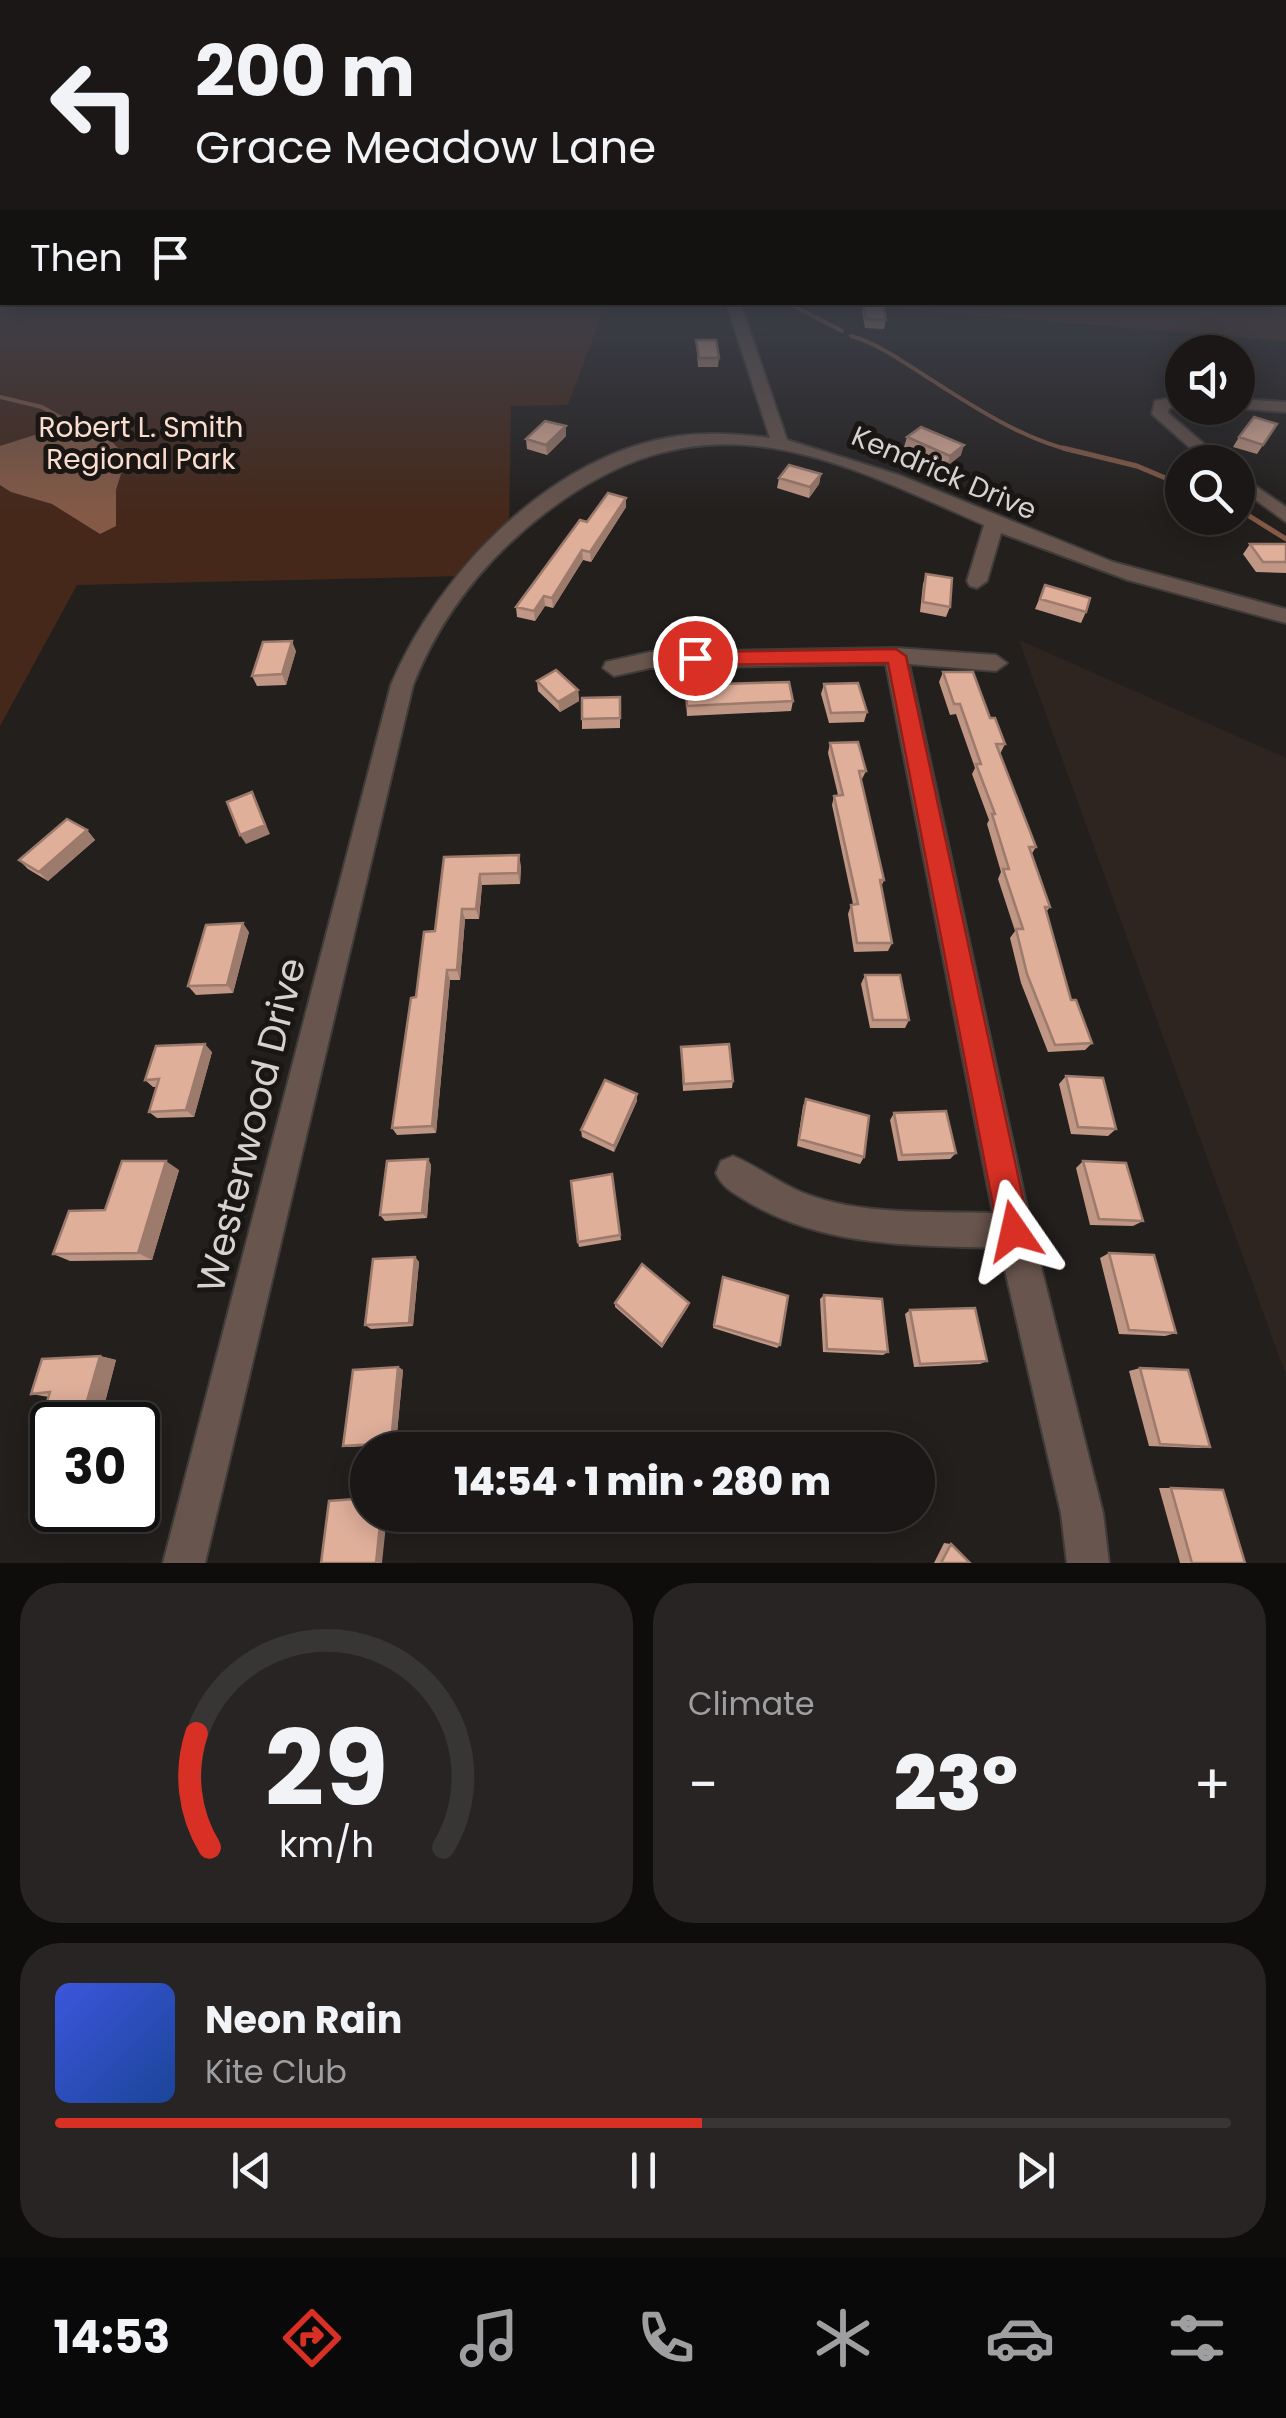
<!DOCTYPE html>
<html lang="en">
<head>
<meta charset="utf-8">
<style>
	body { margin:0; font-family:Poppins,sans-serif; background:#272423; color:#f1f3f6; height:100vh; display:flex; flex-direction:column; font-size:38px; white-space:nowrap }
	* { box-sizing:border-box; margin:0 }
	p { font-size:32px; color:#9f9fa1 }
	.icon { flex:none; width:55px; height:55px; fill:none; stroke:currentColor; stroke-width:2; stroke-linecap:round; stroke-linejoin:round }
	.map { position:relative; height:1563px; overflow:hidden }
	.details { display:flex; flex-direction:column; gap:20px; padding:20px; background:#0e0d0c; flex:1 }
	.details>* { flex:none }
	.top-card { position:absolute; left:0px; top:0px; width:1288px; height:305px; box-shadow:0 5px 25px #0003,0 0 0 2px #383635; background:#1a1716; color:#f1f3f6; overflow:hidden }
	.controls { position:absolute; left:1165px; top:335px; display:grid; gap:20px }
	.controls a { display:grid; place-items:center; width:90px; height:90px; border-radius:50%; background:#1a1716; box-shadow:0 5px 25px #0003,0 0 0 2px #383635; font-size:50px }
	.speed { position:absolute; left:30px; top:1402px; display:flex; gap:20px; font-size:50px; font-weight:700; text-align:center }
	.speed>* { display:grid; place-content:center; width:130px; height:130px; border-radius:50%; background:#1a1716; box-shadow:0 5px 25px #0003,0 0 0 2px #383635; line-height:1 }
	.speed .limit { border:5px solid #111; border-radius:15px; background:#fff; color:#111 }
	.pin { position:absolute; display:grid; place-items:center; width:85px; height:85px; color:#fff; margin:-42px; border:5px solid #fff; border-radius:50%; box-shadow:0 2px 10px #0007 }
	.me { position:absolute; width:110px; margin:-55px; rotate:349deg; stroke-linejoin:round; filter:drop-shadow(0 0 8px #0008) }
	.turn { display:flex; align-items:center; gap:35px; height:210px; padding:0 30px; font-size:45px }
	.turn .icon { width:130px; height:130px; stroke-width:2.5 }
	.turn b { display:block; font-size:70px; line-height:85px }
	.then { display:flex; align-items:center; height:95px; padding:0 30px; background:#0003; gap:20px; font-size:38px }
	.big { font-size:75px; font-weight:800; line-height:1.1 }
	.details .tile { flex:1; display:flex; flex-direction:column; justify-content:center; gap:15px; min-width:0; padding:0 35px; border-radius:40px; background:#272423 }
	.details .dial { align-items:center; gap:0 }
	.dial svg { height:260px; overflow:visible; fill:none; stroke:#383635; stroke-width:7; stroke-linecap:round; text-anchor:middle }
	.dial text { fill:#f1f3f6; stroke:none }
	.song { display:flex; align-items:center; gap:30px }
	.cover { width:120px; height:120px; border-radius:15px; background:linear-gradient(135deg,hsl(230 70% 55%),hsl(220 70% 35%)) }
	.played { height:10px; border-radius:5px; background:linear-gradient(90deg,#d93025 55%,#383635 55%) }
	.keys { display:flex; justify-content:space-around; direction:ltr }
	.heat { display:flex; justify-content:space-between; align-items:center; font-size:55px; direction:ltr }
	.details .tiles { flex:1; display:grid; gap:20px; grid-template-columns:1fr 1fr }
	.tile:last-child { grid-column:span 2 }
	.trip { position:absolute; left:350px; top:1432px; width:585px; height:100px; border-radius:50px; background:#1a1716; box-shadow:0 5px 25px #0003,0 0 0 2px #383635; font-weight:800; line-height:100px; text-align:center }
	.tab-bar { display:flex; height:160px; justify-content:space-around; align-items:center; background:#0a0909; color:#9f9fa1 }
	.tab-bar .icon { width:70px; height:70px }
	.tab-bar .selected { color:#d93025 }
	.tab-bar b { font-size:45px; color:#f1f3f6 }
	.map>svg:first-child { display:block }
</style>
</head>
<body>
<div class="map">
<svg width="1286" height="1563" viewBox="0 0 1286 1563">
	<rect width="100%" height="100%" fill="#231f1d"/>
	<!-- built -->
	<path fill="#2f2520" d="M 1019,640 L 1286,758 L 1286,1375 Z"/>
	<!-- green -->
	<path fill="#45281a" d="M 0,295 L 2,302 L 606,303 L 568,405 L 511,406 L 509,531 L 464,576 L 77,585 L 0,726 Z
		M 1286,295 L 1286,341 L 830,303 L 1285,302 Z"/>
	<!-- water -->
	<path fill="#845a46" d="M 88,418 L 123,453 L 124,464 L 116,490 L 116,526 L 100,534 L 52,504 L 11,492 L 0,485 L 0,446 Z"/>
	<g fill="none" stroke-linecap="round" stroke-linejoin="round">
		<!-- stream-far1 -->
		<path stroke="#845a46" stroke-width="4" d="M 786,302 L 842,331
			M 851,336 C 879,344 902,361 927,377 C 972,406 1022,439 1074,451
			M 0,397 L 42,407 L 69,422 L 66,429"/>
		<!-- stream -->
		<path stroke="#845a46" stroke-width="5" d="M 1063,448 L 1137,466 L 1182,485
			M 1238,509 L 1286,539"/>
		<!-- minor casing -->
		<g stroke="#3f3c3a" stroke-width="4">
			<path id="minor" d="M 735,304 L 742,308 L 787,440 L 899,475 L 1113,562 L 1286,609 L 1286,623 L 1128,580 L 1001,533 L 987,581 L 977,588 L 970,586 L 967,581 L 984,525 C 822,453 703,392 545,513 C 485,559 441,615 413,685 L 205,1563 L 163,1563 L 391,685 C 438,573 552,453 679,436 C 709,432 739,434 770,438 L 728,308 Z
				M 1182,396 L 1182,406 L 1169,408 L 1168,413 L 1225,462 L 1206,462 L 1152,414 L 1155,401 Z
				M 1238,399 L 1286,402 L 1286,412 L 1232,408 L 1238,408 Z
				M 1238,474 L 1286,507 L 1286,522 L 1238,487 Z
				M 896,648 L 996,655 L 1007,663 L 996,671 L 909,664 L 1032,1231 L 1103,1513 L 1109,1563 L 1067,1563 L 1061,1513 L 1000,1248 C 913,1245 828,1248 750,1203 C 736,1194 723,1189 716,1173 L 721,1161 L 733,1156 C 757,1166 777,1182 801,1192 C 860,1216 930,1211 993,1213 L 886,664 L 650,668 L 614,676 L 603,668 L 606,662 L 650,652 Z"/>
		</g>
		<!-- minor -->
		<use href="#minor" fill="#68554d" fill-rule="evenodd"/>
	</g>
	<!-- wall -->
	<path fill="#c09684" d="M 864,302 L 886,320 L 884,329 L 865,328 L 862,312 Z
		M 696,340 L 719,358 L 718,367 L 698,367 Z
		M 1277,424 L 1257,454 L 1233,447 L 1239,437 Z
		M 566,426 L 566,436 L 547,455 L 527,449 L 526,439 Z
		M 907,437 L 961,455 L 947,466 L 904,447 Z
		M 821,474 L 819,484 L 809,498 L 777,488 L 779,478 Z
		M 626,498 L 626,507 L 591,562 L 583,560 L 553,608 L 545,606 L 535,621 L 517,617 L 516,607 L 587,522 Z
		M 1250,544 L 1286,544 L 1286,573 L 1256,572 L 1243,554 Z
		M 926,574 L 950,607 L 946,617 L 920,612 L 923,584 Z
		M 1045,585 L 1086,612 L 1081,623 L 1035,609 Z
		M 296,651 L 286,685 L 257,686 L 252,676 Z
		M 943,672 L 990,718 L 1005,744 L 1000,754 L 1036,847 L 1031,855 L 1050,907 L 1046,912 L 1071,1000 L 1092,1043 L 1085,1050 L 1048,1052 L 1021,983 L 1010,938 L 1015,931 L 998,879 L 1001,872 L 987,824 L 989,820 L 972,774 L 975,768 L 956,714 L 950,715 L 939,682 Z
		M 537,681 L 578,690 L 579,701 L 560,712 L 538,691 Z
		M 824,684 L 867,712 L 864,722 L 829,723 L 821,694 Z
		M 685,685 L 793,701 L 791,711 L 687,716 Z
		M 620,697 L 620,728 L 582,729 L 582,719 Z
		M 830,743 L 866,771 L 861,781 L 884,880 L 881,887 L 892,943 L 888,951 L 854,952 L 848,914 L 851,905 L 853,904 L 832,805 L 834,796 L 838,795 L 828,753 Z
		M 87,830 L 95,840 L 48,881 L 28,869 L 19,860 Z
		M 444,857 L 521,866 L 520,884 L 482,885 L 479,919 L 465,919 L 460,980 L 450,980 L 436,1133 L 397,1135 L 392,1128 L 416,997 L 435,931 Z
		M 249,932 L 233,993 L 196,995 L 188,986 Z
		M 865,975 L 909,1020 L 905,1028 L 870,1028 L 861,984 Z
		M 681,1047 L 733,1081 L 732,1088 L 683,1091 Z
		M 212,1052 L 194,1117 L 157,1118 L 149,1112 L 157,1087 L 153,1087 L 145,1080 Z
		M 1066,1076 L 1116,1129 L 1108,1136 L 1071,1134 L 1059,1084 Z
		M 637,1094 L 637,1101 L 614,1152 L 582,1137 L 581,1130 Z
		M 806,1099 L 864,1157 L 860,1164 L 797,1146 L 803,1106 Z
		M 894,1113 L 956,1153 L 950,1159 L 898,1161 L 890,1120 Z
		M 428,1159 L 431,1165 L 427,1218 L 385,1221 L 380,1215 Z
		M 1083,1161 L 1143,1221 L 1133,1226 L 1090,1225 L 1076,1168 Z
		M 179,1170 L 152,1260 L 70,1261 L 53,1254 L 105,1210 Z
		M 612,1174 L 621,1240 L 579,1247 L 578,1242 Z
		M 1109,1253 L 1176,1333 L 1165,1336 L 1119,1334 L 1100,1258 Z
		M 415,1257 L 419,1262 L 413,1326 L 371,1329 L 365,1325 Z
		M 722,1282 L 780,1345 L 777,1348 L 713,1328 Z
		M 824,1295 L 888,1352 L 883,1355 L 823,1352 L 820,1299 Z
		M 615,1303 L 689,1303 L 688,1307 L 662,1348 L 615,1307 Z
		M 910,1310 L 987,1361 L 980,1364 L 914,1367 L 905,1314 Z
		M 100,1356 L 116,1360 L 99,1425 L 52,1425 L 52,1459 L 30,1458 L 49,1397 L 31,1394 Z
		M 398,1367 L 403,1370 L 396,1444 L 350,1447 L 343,1446 Z
		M 1140,1368 L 1210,1447 L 1198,1448 L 1149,1446 L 1129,1371 Z
		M 1159,1488 L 1171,1488 L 1245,1563 L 1180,1563 Z
		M 944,1543 L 951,1544 L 970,1563 L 934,1563 Z"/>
	<!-- shaded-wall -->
	<path fill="#9c7a6c" d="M 566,426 L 566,436 L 547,455 L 546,445 Z
		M 964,445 L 961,455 L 947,466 L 950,456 Z
		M 821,474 L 819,484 L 809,498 L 810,487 Z
		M 626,498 L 626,507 L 591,562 L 590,552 Z
		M 582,550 L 583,560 L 553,608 L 552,598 Z
		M 544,596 L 545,606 L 535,621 L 534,611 Z
		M 292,641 L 296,651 L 286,685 L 282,674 Z
		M 578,690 L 579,701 L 560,712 L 558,702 Z
		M 252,792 L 270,834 L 246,844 L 240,835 Z
		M 87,830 L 95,840 L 48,881 L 39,872 Z
		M 519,855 L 521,866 L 520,884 L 518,873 Z
		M 480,874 L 482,885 L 479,919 L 476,909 Z
		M 462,909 L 465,919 L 460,980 L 457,970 Z
		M 243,923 L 249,932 L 233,993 L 227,985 Z
		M 447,970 L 450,980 L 436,1133 L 432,1126 Z
		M 205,1044 L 212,1052 L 194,1117 L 186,1110 Z
		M 637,1094 L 637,1101 L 614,1152 L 614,1146 Z
		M 428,1159 L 431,1165 L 427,1218 L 422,1213 Z
		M 166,1161 L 179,1170 L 152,1260 L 138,1253 Z
		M 415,1257 L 419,1262 L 413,1326 L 409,1323 Z
		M 100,1356 L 116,1360 L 99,1425 L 80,1425 Z
		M 398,1367 L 403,1370 L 396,1444 L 391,1443 Z
		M 381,1515 L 387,1515 L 382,1563 L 376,1563 Z"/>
	<!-- building -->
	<path fill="#dfaf9a" stroke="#9c7a6c" stroke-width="2.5" d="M 864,302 L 883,303 L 886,320 L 866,319 Z
		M 696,340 L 716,340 L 719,358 L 699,358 Z
		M 1254,417 L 1277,424 L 1263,445 L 1239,437 Z
		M 545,421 L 566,426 L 546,445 L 526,439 Z
		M 921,427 L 964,445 L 950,456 L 907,437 Z
		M 789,465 L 821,474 L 810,487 L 779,478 Z
		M 608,493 L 626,498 L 590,552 L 582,550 L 552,598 L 544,596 L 534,611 L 516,607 L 580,520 L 587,522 Z
		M 1250,544 L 1286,544 L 1286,562 L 1263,562 Z
		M 926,574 L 952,578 L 950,607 L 923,602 Z
		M 1045,585 L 1090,598 L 1086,612 L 1040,599 Z
		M 292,641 L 282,674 L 252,676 L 263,642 Z
		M 556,670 L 578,690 L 558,702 L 537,681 Z
		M 943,672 L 973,672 L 990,718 L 995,718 L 1005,744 L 996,744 L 1036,847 L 1029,847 L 1050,907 L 1045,907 L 1071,1000 L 1076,1000 L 1092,1043 L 1055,1045 L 1027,974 L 1016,929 L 1023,929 L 1003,869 L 1009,869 L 992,814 L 995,814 L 976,764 L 981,764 L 960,704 L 954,704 Z
		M 789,682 L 793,701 L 687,706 L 685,685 Z
		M 858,683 L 867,712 L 831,713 L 824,684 Z
		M 620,697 L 620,718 L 582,719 L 582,698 Z
		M 858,742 L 866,771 L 859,771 L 884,880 L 880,880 L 892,943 L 857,943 L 851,905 L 858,904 L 834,796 L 843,795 L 830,743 Z
		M 252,792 L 265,825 L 240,835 L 227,802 Z
		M 67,819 L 87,830 L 39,872 L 19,860 Z
		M 519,855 L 518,873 L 480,874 L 476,909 L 462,909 L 457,970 L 447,970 L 432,1126 L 392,1128 L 411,998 L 416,997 L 424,932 L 435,931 L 444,857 Z
		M 243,923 L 227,985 L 188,986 L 206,925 Z
		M 865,975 L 900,975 L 909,1020 L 873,1020 Z
		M 205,1044 L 186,1110 L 149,1112 L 159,1079 L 145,1080 L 156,1046 Z
		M 729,1044 L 733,1081 L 684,1084 L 681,1047 Z
		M 1066,1076 L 1103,1078 L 1116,1129 L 1078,1127 Z
		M 605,1080 L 637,1094 L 614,1146 L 581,1130 Z
		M 806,1099 L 869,1116 L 864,1157 L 799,1139 Z
		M 946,1111 L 956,1153 L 902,1155 L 894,1113 Z
		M 428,1159 L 422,1213 L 380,1215 L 387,1161 Z
		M 122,1161 L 166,1161 L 138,1253 L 53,1254 L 69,1211 L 105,1210 Z
		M 1083,1161 L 1126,1163 L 1143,1221 L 1099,1219 Z
		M 612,1174 L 620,1235 L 578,1242 L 571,1181 Z
		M 1109,1253 L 1154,1255 L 1176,1333 L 1129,1330 Z
		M 415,1257 L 409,1323 L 365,1325 L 373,1259 Z
		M 642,1264 L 689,1303 L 662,1345 L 615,1303 Z
		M 723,1277 L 788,1296 L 780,1345 L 714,1325 Z
		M 824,1295 L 882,1299 L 888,1352 L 827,1349 Z
		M 975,1308 L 987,1361 L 920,1364 L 910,1310 Z
		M 100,1356 L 80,1425 L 52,1425 L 52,1456 L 30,1458 L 50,1392 L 31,1394 L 42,1359 Z
		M 398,1367 L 391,1443 L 343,1446 L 353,1370 Z
		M 1140,1368 L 1188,1370 L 1210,1447 L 1160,1444 Z
		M 1171,1488 L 1223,1490 L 1245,1563 L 1192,1563 Z
		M 368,1498 L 368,1515 L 381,1515 L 376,1563 L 321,1563 L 329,1501 Z
		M 951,1544 L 970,1563 L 941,1563 Z"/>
	<!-- sky -->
	<linearGradient id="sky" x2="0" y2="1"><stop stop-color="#131110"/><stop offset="0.57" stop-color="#3f424c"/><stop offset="1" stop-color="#3f424c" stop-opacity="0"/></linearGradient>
	<rect width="1286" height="514" fill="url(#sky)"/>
	<!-- route -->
	<path fill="#d93025" stroke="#8d1f18" stroke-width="2.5" d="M 896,649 L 906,656 L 1030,1231 L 1026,1242 L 1014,1247 L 1003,1242 L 998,1231 L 888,663 L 695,665 L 685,658 L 695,652 Z"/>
	<g text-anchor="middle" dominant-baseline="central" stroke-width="10" stroke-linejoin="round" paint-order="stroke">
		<!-- far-park labels -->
		<g font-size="28" fill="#fbddd0" stroke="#1a1614">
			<text x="141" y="427">Robert L. Smith<tspan x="141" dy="32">Regional Park</tspan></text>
		</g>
		<!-- far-street labels -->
		<g font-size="28" fill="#d5d2d1" stroke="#1a1614">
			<text transform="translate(944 473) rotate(23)">Kendrick Drive</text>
		</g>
		<!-- near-street labels -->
		<g font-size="38" fill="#d5d2d1" stroke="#1a1614">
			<text transform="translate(251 1125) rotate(-76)">Westerwood Drive</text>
		</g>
	</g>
</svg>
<div class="controls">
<a><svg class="icon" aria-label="sound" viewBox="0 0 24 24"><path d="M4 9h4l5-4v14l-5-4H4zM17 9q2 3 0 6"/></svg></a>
<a><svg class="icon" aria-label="search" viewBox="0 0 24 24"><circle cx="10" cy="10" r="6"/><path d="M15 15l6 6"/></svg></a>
</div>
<div class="speed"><div class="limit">30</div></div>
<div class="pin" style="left:695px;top:658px;background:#d93025"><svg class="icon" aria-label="arrive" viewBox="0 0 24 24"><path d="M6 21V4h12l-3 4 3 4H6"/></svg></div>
<svg class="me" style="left:1014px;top:1231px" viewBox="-20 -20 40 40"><path d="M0-17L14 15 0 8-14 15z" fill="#d93025" stroke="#fff" stroke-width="4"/></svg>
<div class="trip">14:54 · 1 min · 280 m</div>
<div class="top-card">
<div class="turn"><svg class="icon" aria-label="left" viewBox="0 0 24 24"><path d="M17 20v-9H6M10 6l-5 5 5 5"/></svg><div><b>200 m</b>Grace Meadow Lane</div></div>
<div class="then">Then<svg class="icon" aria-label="arrive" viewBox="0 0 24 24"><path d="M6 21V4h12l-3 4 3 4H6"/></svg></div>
</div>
</div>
<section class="details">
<div class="tiles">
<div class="tile dial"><svg viewBox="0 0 100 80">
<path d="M14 69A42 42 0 1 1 86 69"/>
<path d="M14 69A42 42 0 0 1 10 34" stroke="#d93025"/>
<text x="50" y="56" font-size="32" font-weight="700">29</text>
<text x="50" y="72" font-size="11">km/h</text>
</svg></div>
<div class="tile"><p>Climate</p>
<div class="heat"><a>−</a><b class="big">23°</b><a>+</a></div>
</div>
<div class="tile">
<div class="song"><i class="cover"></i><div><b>Neon Rain</b><p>Kite Club</p></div></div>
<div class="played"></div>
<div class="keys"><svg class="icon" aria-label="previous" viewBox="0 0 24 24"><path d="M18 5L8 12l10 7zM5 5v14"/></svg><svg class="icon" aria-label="pause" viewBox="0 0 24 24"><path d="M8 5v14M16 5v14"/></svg><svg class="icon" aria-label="next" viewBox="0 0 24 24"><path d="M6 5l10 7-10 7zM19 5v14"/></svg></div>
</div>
</div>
</section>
<nav class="tab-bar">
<b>14:53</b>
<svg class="icon selected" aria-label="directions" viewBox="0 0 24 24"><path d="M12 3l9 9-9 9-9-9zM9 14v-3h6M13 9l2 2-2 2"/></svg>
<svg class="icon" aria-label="music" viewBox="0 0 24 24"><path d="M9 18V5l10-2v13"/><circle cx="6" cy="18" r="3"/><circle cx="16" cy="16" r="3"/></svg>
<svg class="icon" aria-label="phone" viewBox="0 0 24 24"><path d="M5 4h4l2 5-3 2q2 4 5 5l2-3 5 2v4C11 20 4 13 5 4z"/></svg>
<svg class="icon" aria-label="climate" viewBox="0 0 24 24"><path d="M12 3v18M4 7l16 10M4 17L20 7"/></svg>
<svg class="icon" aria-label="car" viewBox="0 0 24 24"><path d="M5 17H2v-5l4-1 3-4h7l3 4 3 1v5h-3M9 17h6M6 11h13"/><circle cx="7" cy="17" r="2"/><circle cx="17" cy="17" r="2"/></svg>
<svg class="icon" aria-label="filters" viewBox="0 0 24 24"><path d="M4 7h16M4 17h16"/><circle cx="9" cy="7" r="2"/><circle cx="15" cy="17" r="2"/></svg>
</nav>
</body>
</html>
